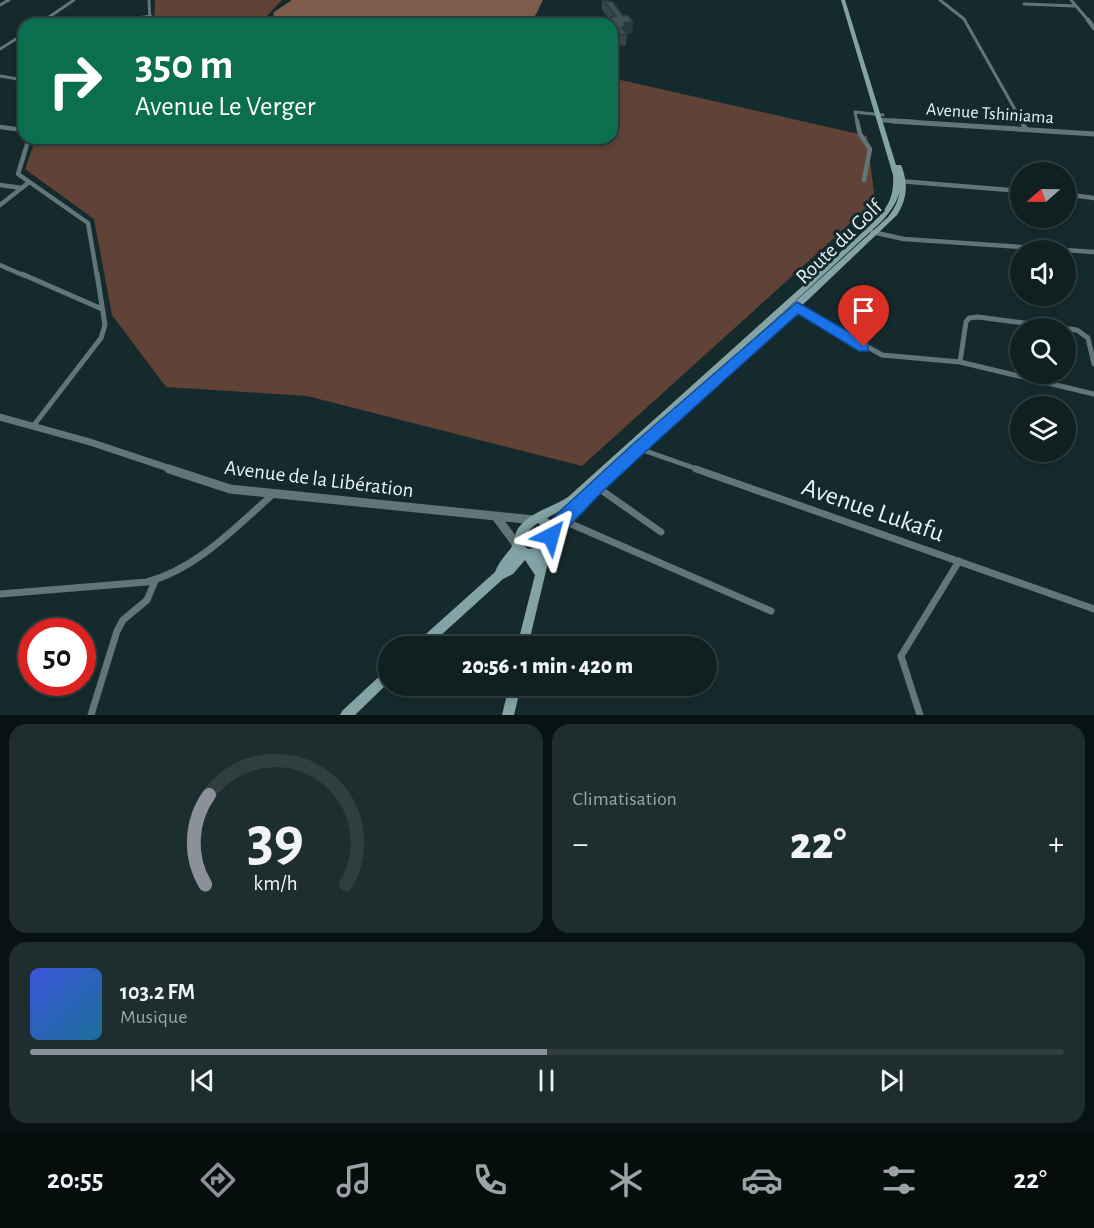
<!DOCTYPE html>
<html lang="fr">
<head>
<meta charset="utf-8">
<style>
	body { margin:0; font-family:"Alegreya Sans",sans-serif; background:#1e2d2e; color:#f1f3f6; height:100vh; display:flex; flex-direction:column; font-size:22px; white-space:nowrap }
	* { box-sizing:border-box; margin:0 }
	p { font-size:20px; color:#9ca3a5 }
	.icon { flex:none; width:33px; height:33px; fill:none; stroke:currentColor; stroke-width:2; stroke-linecap:round; stroke-linejoin:round }
	.map { position:relative; height:715px; overflow:hidden }
	.drawer { display:flex; flex-direction:column; gap:9px; padding:9px; background:#091212; flex:1 }
	.drawer>* { flex:none }
	.guide { position:absolute; left:18px; top:18px; width:600px; height:126px; border-radius:18px; box-shadow:0 3px 9px #0003,0 0 0 2px #303e3f; background:#0b6e4f; color:#fff; overflow:hidden }
	.needle { width:39px; rotate:250deg }
	.tools { position:absolute; left:1010px; top:162px; display:grid; gap:12px }
	.tools a { display:grid; place-items:center; width:66px; height:66px; border-radius:50%; background:#102021; box-shadow:0 3px 9px #0003,0 0 0 2px #303e3f; font-size:30px }
	.speed { position:absolute; left:18px; top:618px; display:flex; gap:12px; font-size:30px; font-weight:700; text-align:center }
	.speed>* { display:grid; place-content:center; width:78px; height:78px; border-radius:50%; background:#102021; box-shadow:0 3px 9px #0003,0 0 0 2px #303e3f; line-height:1 }
	.speed .limit { border:9px solid #d22; background:#fff; color:#111 }
	.pin { position:absolute; display:grid; place-items:center; width:51px; height:51px; color:#fff; margin:-62px -26px; border-radius:50% 50% 50% 0; rotate:-45deg; box-shadow:0 0 6px #0007 }
	.pin .icon { rotate:45deg }
	.me { position:absolute; width:66px; margin:-33px; rotate:39deg; stroke-linejoin:round; filter:drop-shadow(0 0 4px #0008) }
	.turn { display:flex; align-items:center; gap:21px; height:126px; padding:0 18px; font-size:27px }
	.turn .icon { width:78px; height:78px; stroke-width:2.5 }
	.turn b { display:block; font-size:42px; line-height:51px }
	.big { font-size:45px; font-weight:800; line-height:1.1 }
	.drawer .tile { flex:1; display:flex; flex-direction:column; justify-content:center; gap:9px; min-width:0; padding:0 21px; border-radius:18px; background:#1e2d2e }
	.drawer .dial { align-items:center; gap:0 }
	.dial svg { height:156px; overflow:visible; fill:none; stroke:#303e3f; stroke-width:7; stroke-linecap:round; text-anchor:middle }
	.dial text { fill:#f1f3f6; stroke:none }
	.song { display:flex; align-items:center; gap:18px }
	.cover { width:72px; height:72px; border-radius:9px; background:linear-gradient(135deg,hsl(230 70% 55%),hsl(200 70% 35%)) }
	.played { height:6px; border-radius:3px; background:linear-gradient(90deg,#8c9099 50%,#303e3f 50%) }
	.keys { display:flex; justify-content:space-around; direction:ltr }
	.heat { display:flex; justify-content:space-between; align-items:center; font-size:33px; direction:ltr }
	.drawer .tiles { flex:1; display:grid; gap:9px; grid-template-columns:1fr 1fr }
	.tile:last-child { grid-column:span 2 }
	.trip { position:absolute; left:378px; top:636px; width:339px; height:60px; border-radius:30px; background:#102021; box-shadow:0 3px 9px #0003,0 0 0 2px #303e3f; font-weight:800; line-height:60px; text-align:center }
	.tabs { display:flex; height:96px; justify-content:space-around; align-items:center; background:#060d0d; color:#9ca3a5 }
	.tabs .icon { width:42px; height:42px }
	.tabs .current { color:#8c9099 }
	.tabs b { font-size:27px; color:#f1f3f6 }
	.map>svg:first-child { display:block }
</style>
</head>
<body>
<div class="map">
<svg width="1094" height="715" viewBox="0 0 1094 715">
	<rect width="100%" height="100%" fill="#152a2c"/>
	<!-- green -->
	<path fill="#604336" d="M 155,0 L 282,0 L 266,17 L 273,24 L 154,24 Z
		M 612,78 L 867,136 L 875,201 L 582,466 L 307,396 L 166,387 L 112,315 L 94,219 L 25,169 L 36,138 L 612,138 Z"/>
	<!-- water -->
	<path fill="#7f5c4c" d="M 292,0 L 543,0 L 531,24 L 278,24 L 273,18 L 274,12 Z"/>
	<g fill="none" stroke-linecap="round" stroke-linejoin="round">
		<!-- minor-far3 -->
		<path stroke="#627578" stroke-width="3" d="M 149,0 L 150,24
			M 940,0 L 964,19 L 1022,122
			M 1071,0 L 1088,20
			M 1024,4 L 1076,6
			M 0,5 L 9,0
			M 39,24 L 74,0
			M 97,24 L 151,16
			M 0,49 L 24,34
			M 0,76 L 24,80
			M 857,122 L 855,112 L 883,115"/>
		<!-- minor-far2 -->
		<path stroke="#627578" stroke-width="4.5" d="M 857,121 L 860,134 L 870,149 L 864,180
			M 1021,121 L 1026,129
			M 0,127 L 24,130
			M 29,138 L 18,174 L 88,223 L 97,276
			M 899,181 L 1020,191
			M 0,185 L 22,188
			M 1065,194 L 1094,198
			M 0,205 L 28,183
			M 872,232 L 904,239 L 1094,252
			M 0,265 L 25,276"/>
		<!-- minor-far1 -->
		<path stroke="#627578" stroke-width="5" d="M 22,274 L 102,309
			M 795,306 L 882,355 L 960,362 L 1094,394
			M 960,362 L 966,322 L 969,318 L 978,317 L 1077,330 L 1088,338 L 1094,364
			M 34,425 L 101,338 L 105,325 L 97,274
			M 637,448 L 700,470"/>
		<!-- minor -->
		<path stroke="#627578" stroke-width="7" d="M 696,469 L 1094,609
			M 597,487 L 661,532
			M 562,520 L 771,611
			M 0,594 L 147,582 C 196,569 235,528 272,495
			M 91,715 L 117,631 L 123,620 L 147,600 L 155,581
			M 920,715 L 901,656 L 959,561"/>
		<!-- tertiary-far3 -->
		<path stroke="#627578" stroke-width="4.5" d="M 1088,20 L 1094,28
			M 880,120 L 915,122"/>
		<!-- tertiary-far2 -->
		<path stroke="#627578" stroke-width="5" d="M 892,121 L 1094,134"/>
		<!-- tertiary-far1 -->
		<path stroke="#627578" stroke-width="7" d="M 0,417 L 90,442 L 174,470"/>
		<!-- tertiary -->
		<path stroke="#627578" stroke-width="9" d="M 169,469 L 230,489 L 534,520
			M 497,518 L 517,545"/>
		<!-- secondary -->
		<path fill="#83a3a7" fill-rule="evenodd" d="M 841,0 L 845,0 L 896,165 L 901,165 C 908,182 908,198 897,215 L 811,297 L 565,523 L 556,536 L 552,546 L 528,646 L 517,646 L 535,575 L 525,560 L 513,574 L 503,579 L 429,646 L 416,646 L 417,642 L 495,572 C 499,562 505,556 511,548 C 515,542 514,533 519,527 C 531,512 553,507 568,497 L 865,230 C 883,213 895,202 893,175 ZM 900,188 C 899,200 895,208 888,217 L 707,382 L 882,221 C 891,211 899,200 900,188 ZM 571,505 L 554,523 L 547,518 ZM 538,523 L 545,528 C 547,540 540,548 528,549 L 523,545 C 524,534 529,529 538,523 Z
			M 388,670 L 388,683 L 355,715 L 340,715 L 342,711 L 384,672 Z
			M 509,686 L 521,686 L 514,715 L 502,715 Z"/>
	</g>
	<!-- wall -->
	<path fill="#344748" d="M 602,0 L 606,0 L 623,16 L 633,22 L 632,33 L 626,34 L 627,35 L 626,46 L 612,45 L 612,24 L 599,24 L 599,21 L 609,19 L 602,10 Z"/>
	<!-- shaded-wall -->
	<path fill="#2a393b" d="M 633,22 L 632,33 L 625,34 L 622,27 L 624,23 Z"/>
	<!-- building -->
	<path fill="#3c5254" stroke="#2a393b" stroke-width="1.5" d="M 603,0 L 613,2 L 623,16 L 628,15 L 633,22 L 624,23 L 626,27 L 622,27 L 627,35 L 612,34 L 612,24 L 601,24 L 599,21 L 611,19 L 610,17 L 616,16 Z"/>
	<!-- route -->
	<path fill="#1a73e8" stroke="#114b97" stroke-width="1.5" d="M 797,302 L 868,343 L 868,351 L 859,351 L 798,314 C 732,373 666,432 602,492 C 594,500 556,541 551,543 L 545,541 L 543,536 L 556,515 L 633,444 Z"/>
	<g text-anchor="middle" dominant-baseline="central" stroke-width="6" stroke-linejoin="round" paint-order="stroke">
		<!-- far-street labels -->
		<g font-size="18" fill="#e6f2f4" stroke="#152a2c">
			<text transform="translate(990 114) rotate(4)">Avenue Tshiniama</text>
		</g>
		<!-- street labels -->
		<g font-size="21" fill="#e6f2f4" stroke="#152a2c">
			<text transform="translate(839 242) rotate(-44)">Route du Golf</text>
			<text transform="translate(319 479) rotate(7)">Avenue de la Libération</text>
		</g>
		<!-- near-street labels -->
		<g font-size="26" fill="#e6f2f4" stroke="#152a2c">
			<text transform="translate(873 510) rotate(19)">Avenue Lukafu</text>
		</g>
	</g>
</svg>
<div class="tools">
<a><svg class="needle" viewBox="-14 -14 28 28"><path d="M0-13l5 13h-10z" fill="#e53935"/><path d="M0 13l5-13h-10z" fill="#9ca3a5"/></svg></a>
<a><svg class="icon" aria-label="sound" viewBox="0 0 24 24"><path d="M4 9h4l5-4v14l-5-4H4zM17 9q2 3 0 6"/></svg></a>
<a><svg class="icon" aria-label="search" viewBox="0 0 24 24"><circle cx="10" cy="10" r="6"/><path d="M15 15l6 6"/></svg></a>
<a><svg class="icon" aria-label="layers" viewBox="0 0 24 24"><path d="M12 4l9 5-9 5-9-5zM3 14l9 5 9-5"/></svg></a>
</div>
<div class="speed"><div class="limit">50</div></div>
<div class="pin" style="left:864px;top:347px;background:#d93025"><svg class="icon" aria-label="arrive" viewBox="0 0 24 24"><path d="M6 21V4h12l-3 4 3 4H6"/></svg></div>
<svg class="me" style="left:551px;top:536px" viewBox="-20 -20 40 40"><path d="M0-17L14 15 0 8-14 15z" fill="#1a73e8" stroke="#fff" stroke-width="4"/></svg>
<div class="trip">20:56 · 1 min · 420 m</div>
<div class="guide">
<div class="turn"><svg class="icon" aria-label="right" viewBox="0 0 24 24"><path d="M7 20v-9h11M14 6l5 5-5 5"/></svg><div><b>350 m</b>Avenue Le Verger</div></div>
</div>
</div>
<section class="drawer">
<div class="tiles">
<div class="tile dial"><svg viewBox="0 0 100 80">
<path d="M14 69A42 42 0 1 1 86 69"/>
<path d="M14 69A42 42 0 0 1 16 23" stroke="#8c9099"/>
<text x="50" y="56" font-size="32" font-weight="700">39</text>
<text x="50" y="72" font-size="11">km/h</text>
</svg></div>
<div class="tile"><p>Climatisation</p>
<div class="heat"><a>−</a><b class="big">22°</b><a>+</a></div>
</div>
<div class="tile">
<div class="song"><i class="cover"></i><div><b>103.2 FM</b><p>Musique</p></div></div>
<div class="played"></div>
<div class="keys"><svg class="icon" aria-label="previous" viewBox="0 0 24 24"><path d="M18 5L8 12l10 7zM5 5v14"/></svg><svg class="icon" aria-label="pause" viewBox="0 0 24 24"><path d="M8 5v14M16 5v14"/></svg><svg class="icon" aria-label="next" viewBox="0 0 24 24"><path d="M6 5l10 7-10 7zM19 5v14"/></svg></div>
</div>
</div>
</section>
<nav class="tabs">
<b>20:55</b>
<svg class="icon current" aria-label="directions" viewBox="0 0 24 24"><path d="M12 3l9 9-9 9-9-9zM9 14v-3h6M13 9l2 2-2 2"/></svg>
<svg class="icon" aria-label="music" viewBox="0 0 24 24"><path d="M9 18V5l10-2v13"/><circle cx="6" cy="18" r="3"/><circle cx="16" cy="16" r="3"/></svg>
<svg class="icon" aria-label="phone" viewBox="0 0 24 24"><path d="M5 4h4l2 5-3 2q2 4 5 5l2-3 5 2v4C11 20 4 13 5 4z"/></svg>
<svg class="icon" aria-label="climate" viewBox="0 0 24 24"><path d="M12 3v18M4 7l16 10M4 17L20 7"/></svg>
<svg class="icon" aria-label="car" viewBox="0 0 24 24"><path d="M5 17H2v-5l4-1 3-4h7l3 4 3 1v5h-3M9 17h6M6 11h13"/><circle cx="7" cy="17" r="2"/><circle cx="17" cy="17" r="2"/></svg>
<svg class="icon" aria-label="filters" viewBox="0 0 24 24"><path d="M4 7h16M4 17h16"/><circle cx="9" cy="7" r="2"/><circle cx="15" cy="17" r="2"/></svg>
<b>22°</b>
</nav>
</body>
</html>
